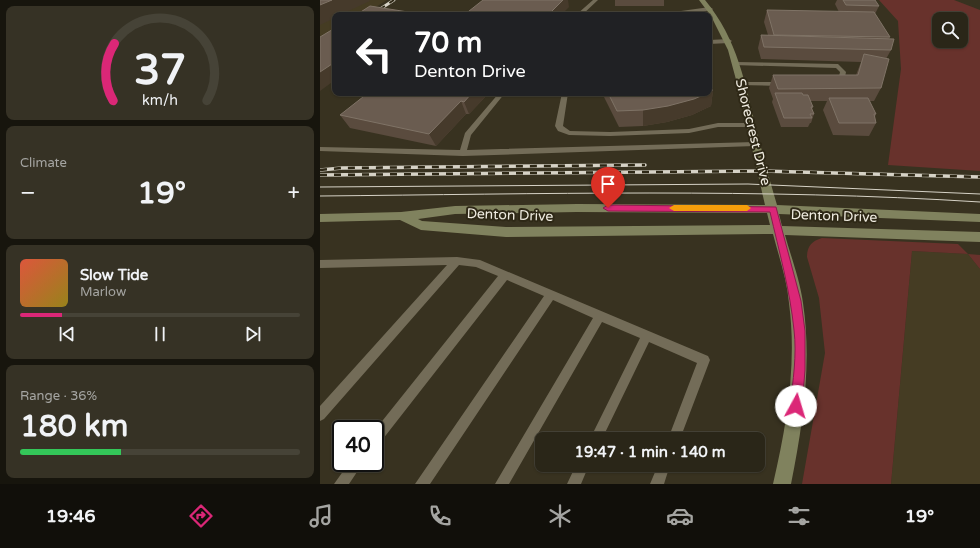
<!DOCTYPE html>
<html lang="en">
<head>
<meta charset="utf-8">
<style>
	body { margin:0; font-family:"Varela Round",sans-serif; background:#363225; color:#f1f3f6; height:100vh; display:flex; flex-direction:column; font-size:15px; white-space:nowrap }
	* { box-sizing:border-box; margin:0 }
	p { font-size:13px; color:#a5a5a2 }
	.icon { flex:none; width:22px; height:22px; fill:none; stroke:currentColor; stroke-width:2; stroke-linecap:round; stroke-linejoin:round }
	.map { position:relative; flex:1; overflow:hidden }
	.panel { display:flex; flex-direction:column; gap:6px; padding:6px; background:#17150d; width:320px }
	.panel>* { flex:none }
	.banner { position:absolute; left:12px; top:12px; width:380px; height:84px; border-radius:8px; box-shadow:0 1px 3px #0004,0 0 0 1px #464337; background:#202124; color:#fff; overflow:hidden }
	.controls { position:absolute; left:612px; top:12px; display:grid; gap:8px }
	.controls a { display:grid; place-items:center; width:36px; height:36px; border-radius:8px; background:#2a2618; box-shadow:0 1px 3px #0004,0 0 0 1px #464337; font-size:20px }
	.speed { position:absolute; left:12px; top:420px; display:flex; gap:8px; font-size:20px; font-weight:700; text-align:center }
	.speed>* { display:grid; place-content:center; width:52px; height:52px; border-radius:50%; background:#2a2618; box-shadow:0 1px 3px #0004,0 0 0 1px #464337; line-height:1 }
	.speed .limit { border:2px solid #111; border-radius:6px; background:#fff; color:#111 }
	.pin { position:absolute; display:grid; place-items:center; width:34px; height:34px; color:#fff; margin:-41px -17px; border-radius:50% 50% 50% 0; rotate:-45deg; box-shadow:0 0 4px #0007 }
	.pin .icon { rotate:45deg }
	.me { position:absolute; width:44px; margin:-22px; rotate:6deg; stroke-linejoin:round; filter:drop-shadow(0 0 3px #0008) }
	.turn { display:flex; align-items:center; gap:14px; height:84px; padding:0 16px; font-size:18px }
	.turn .icon { width:52px; height:52px; stroke-width:2.5 }
	.turn b { display:block; font-size:28px; line-height:34px }
	.big { font-size:30px; font-weight:700; line-height:1.1 }
	.panel .card { flex:1; display:flex; flex-direction:column; justify-content:center; gap:6px; min-width:0; padding:0 14px; border-radius:8px; background:#363225 }
	.panel .dial { align-items:center; gap:0 }
	.dial svg { height:104px; overflow:visible; fill:none; stroke:#464337; stroke-width:7; stroke-linecap:round; text-anchor:middle }
	.dial text { fill:#f1f3f6; stroke:none }
	.song { display:flex; align-items:center; gap:12px }
	.cover { width:48px; height:48px; border-radius:6px; background:linear-gradient(135deg,hsl(10 70% 55%),hsl(50 70% 35%)) }
	.played { height:4px; border-radius:2px; background:linear-gradient(90deg,#db2777 15%,#464337 15%) }
	.keys { display:flex; justify-content:space-around; direction:ltr }
	.heat { display:flex; justify-content:space-between; align-items:center; font-size:22px; direction:ltr }
	.charge { height:6px; border-radius:3px; background:linear-gradient(90deg,#34c759 36%,#464337 0) }
	.trip { position:absolute; left:215px; top:432px; width:230px; height:40px; border-radius:8px; background:#2a2618; box-shadow:0 1px 3px #0004,0 0 0 1px #464337; font-weight:700; line-height:40px; text-align:center }
	.dock { display:flex; height:64px; justify-content:space-around; align-items:center; background:#110f0a; color:#a5a5a2 }
	.dock .icon { width:28px; height:28px }
	.dock .on { color:#db2777 }
	.dock b { font-size:18px; color:#f1f3f6 }
	main { display:flex; flex:1; min-height:0 }
	.map>svg:first-child { display:block }
</style>
</head>
<body>
<main>
<section class="panel">
<div class="card dial"><svg viewBox="0 0 100 80">
<path d="M14 69A42 42 0 1 1 86 69"/>
<path d="M14 69A42 42 0 0 1 15 25" stroke="#db2777"/>
<text x="50" y="56" font-size="32" font-weight="700">37</text>
<text x="50" y="72" font-size="11">km/h</text>
</svg></div>
<div class="card"><p>Climate</p>
<div class="heat"><a>−</a><b class="big">19°</b><a>+</a></div>
</div>
<div class="card">
<div class="song"><i class="cover"></i><div><b>Slow Tide</b><p>Marlow</p></div></div>
<div class="played"></div>
<div class="keys"><svg class="icon" aria-label="previous" viewBox="0 0 24 24"><path d="M18 5L8 12l10 7zM5 5v14"/></svg><svg class="icon" aria-label="pause" viewBox="0 0 24 24"><path d="M8 5v14M16 5v14"/></svg><svg class="icon" aria-label="next" viewBox="0 0 24 24"><path d="M6 5l10 7-10 7zM19 5v14"/></svg></div>
</div>
<div class="card"><p>Range · 36%</p><b class="big">180 km</b><div class="charge"></div></div>
</section>
<div class="map">
<svg width="660" height="484" viewBox="0 0 660 484">
	<rect width="100%" height="100%" fill="#383220"/>
	<!-- built -->
	<path fill="#453c23" d="M 0,0 L 67,0 L 43,15 L 15,15 L 15,32 L 0,41 Z
		M 592,251 L 648,254 L 660,269 L 660,484 L 571,484 Z"/>
	<!-- green -->
	<path fill="#68322c" fill-rule="evenodd" d="M 559,0 L 634,0 L 660,10 L 660,171 L 568,165 L 581,69 L 578,21 ZM 619,19 L 641,19 L 641,41 L 619,41 Z
		M 502,238 L 638,244 L 648,254 L 660,255 L 660,269 L 648,254 L 592,251 L 571,484 L 482,484 L 505,353 L 499,298 L 487,257 C 487,246 492,241 502,238 Z"/>
	<g fill="none" stroke-linecap="round" stroke-linejoin="round">
		<!-- lane -->
		<path fill="#736c58" fill-rule="evenodd" d="M 273,0 L 278,0 L 262,15 L 256,15 Z
			M 390,7 L 393,9 L 392,10 L 361,15 L 287,15 L 293,12 L 361,11 Z
			M 389,40 L 409,39 L 412,41 L 409,43 L 389,44 Z
			M 416,62 L 518,64 L 526,72 L 524,82 L 518,86 L 515,84 L 518,81 L 520,72 L 516,68 L 414,65 L 413,64 Z
			M 421,82 L 461,82 L 464,84 L 461,86 L 419,85 L 418,84 Z
			M 179,93 L 185,93 L 151,135 L 147,150 L 435,142 L 439,144 L 435,146 L 143,156 L 0,151 L 0,147 L 140,150 L 145,133 Z
			M 242,93 L 248,93 L 243,126 L 250,131 L 290,132 L 369,129 L 398,123 L 431,123 L 435,125 L 431,127 L 398,127 L 369,133 L 290,136 L 249,135 L 238,131 L 235,126 Z
			M 137,257 L 160,260 L 388,356 L 390,360 L 360,439 L 348,439 L 377,363 L 329,342 L 282,439 L 270,439 L 320,338 L 282,322 L 189,484 L 175,484 L 273,318 L 233,300 L 110,484 L 95,484 L 224,296 L 187,280 L 59,444 L 55,446 L 55,430 L 178,276 L 156,267 L 139,265 L 4,419 L 0,421 L 0,406 L 127,265 L 0,268 L 0,260 Z
			M 29,463 L 43,463 L 29,484 L 14,484 Z
			M 256,465 L 269,465 L 261,484 L 247,484 Z
			M 338,465 L 350,465 L 344,484 L 330,484 Z"/>
		<!-- secondary -->
		<path fill="#80825e" fill-rule="evenodd" d="M 379,0 L 385,0 C 418,40 425,83 437,132 C 443,156 450,181 457,205 L 660,214 L 660,222 L 459,214 L 462,226 L 660,232 L 660,242 L 465,235 C 471,257 480,280 483,303 C 492,363 483,424 471,484 L 453,484 C 467,424 477,364 469,303 C 467,280 459,257 453,234 L 186,237 L 101,230 L 80,220 L 0,222 L 0,214 L 81,212 L 135,206 L 257,204 L 445,205 L 418,87 L 408,50 L 391,16 ZM 257,212 L 447,213 L 450,225 L 186,227 L 102,221 L 98,219 L 135,214 Z"/>
		<!-- tram -->
		<path stroke="#d6d2c6" stroke-width="1" d="M 0,187 L 428,184 L 660,194
			M 0,196 C 220,194 440,188 660,202"/>
		<!-- rail-far1 casing -->
		<g stroke="#d6d2c6" stroke-width="3">
			<path id="rail-far1" d="M 51,15 L 74,0"/>
		</g>
		<!-- rail casing -->
		<g stroke="#d6d2c6" stroke-width="3.5">
			<path id="rail" d="M 0,170 L 22,168 L 325,165
				M 0,175 L 442,171 L 660,177"/>
		</g>
		<!-- rail-far1 -->
		<use href="#rail-far1" stroke="#2e2816" stroke-width="2" stroke-dasharray="5.5" stroke-linecap="butt"/>
		<!-- rail -->
		<use href="#rail" stroke="#2e2816" stroke-width="2.5" stroke-dasharray="7" stroke-linecap="butt"/>
	</g>
	<!-- wall -->
	<path fill="#5a4b3e" d="M 295,0 L 344,0 L 344,6 L 295,6 Z
		M 517,0 L 555,0 L 559,6 L 555,14 L 570,37 L 569,39 L 571,50 L 566,59 L 561,88 L 554,101 L 550,101 L 556,114 L 555,117 L 556,123 L 549,136 L 513,135 L 503,110 L 507,101 L 490,101 L 493,107 L 492,109 L 494,114 L 491,123 L 490,123 L 488,127 L 461,127 L 452,102 L 453,99 L 449,88 L 453,75 L 536,75 L 541,62 L 441,59 L 438,48 L 441,35 L 448,35 L 444,22 L 447,10 L 519,12 L 515,4 Z
		M 393,90 L 391,106 L 372,115 L 347,122 L 323,126 L 299,127 L 284,97 L 283,93 L 389,93 Z
		M 169,93 L 149,114 L 146,114 L 116,146 L 30,128 L 20,115 Z"/>
	<!-- shaded-wall -->
	<path fill="#463a2b" d="M 12,0 L 49,0 L 50,1 L 20,15 L 15,15 L 15,18 L 0,25 L 0,5 Z
		M 243,0 L 248,0 L 249,7 L 241,15 L 228,15 Z
		M 88,12 L 89,15 L 84,15 Z
		M 15,62 L 15,80 L 0,91 L 0,72 Z
		M 393,90 L 391,106 L 372,115 L 347,122 L 323,126 L 323,110 L 389,93 L 389,92 Z
		M 152,93 L 169,93 L 149,114 L 144,102 Z
		M 141,101 L 146,114 L 116,146 L 109,134 Z"/>
	<!-- building -->
	<path fill="#6a5c50" stroke="#7f7366" d="M 0,0 L 12,0 L 0,5 Z
		M 163,0 L 243,0 L 228,15 L 144,15 Z
		M 523,0 L 555,0 L 559,6 L 526,5 Z
		M 50,6 L 88,12 L 84,15 L 36,15 Z
		M 447,10 L 554,12 L 570,37 L 454,35 Z
		M 15,28 L 15,62 L 0,72 L 0,37 Z
		M 441,35 L 574,39 L 571,50 L 444,47 Z
		M 544,54 L 569,59 L 561,88 L 458,89 L 453,75 L 538,75 Z
		M 391,89 L 393,90 L 389,92 L 389,90 Z
		M 48,93 L 152,93 L 144,102 L 141,101 L 109,134 L 20,115 Z
		M 288,93 L 388,93 L 374,99 L 348,106 L 323,110 L 297,111 Z
		M 455,93 L 482,93 L 483,95 L 488,95 L 493,107 L 491,107 L 494,114 L 490,114 L 492,118 L 464,118 Z
		M 509,98 L 548,98 L 556,114 L 554,114 L 556,123 L 519,123 Z"/>
	<!-- route -->
	<path fill="#db2777" stroke="#8e194d" d="M 288,205 L 456,207 L 481,301 L 485,331 L 485,370 L 482,406 L 481,411 L 476,412 L 472,411 L 470,406 C 473,381 477,355 474,330 C 470,290 459,251 450,212 L 288,211 L 283,208 Z"/>
	<!-- slow -->
	<path fill="#f59e0b" d="M 354,205 L 427,205 L 431,208 L 427,211 L 354,211 L 349,208 Z"/>
	<g text-anchor="middle" dominant-baseline="central" stroke-width="4" stroke-linejoin="round" paint-order="stroke">
		<!-- street labels -->
		<g font-size="14" fill="#f0ece1" stroke="#2e2816">
			<text transform="translate(433 132) rotate(76)">Shorecrest Drive</text>
			<text transform="translate(190 215) rotate(2)">Denton Drive</text>
			<text transform="translate(514 216) rotate(2)">Denton Drive</text>
		</g>
	</g>
</svg>
<div class="controls">
<a><svg class="icon" aria-label="search" viewBox="0 0 24 24"><circle cx="10" cy="10" r="6"/><path d="M15 15l6 6"/></svg></a>
</div>
<div class="speed"><div class="limit">40</div></div>
<div class="pin" style="left:288px;top:208px;background:#d93025"><svg class="icon" aria-label="arrive" viewBox="0 0 24 24"><path d="M6 21V4h12l-3 4 3 4H6"/></svg></div>
<svg class="me" style="left:476px;top:406px" viewBox="-20 -20 40 40"><circle r="19" fill="#fff"/><path d="M0-13L10 11 0 6-10 11z" fill="#db2777"/></svg>
<div class="trip">19:47 · 1 min · 140 m</div>
<div class="banner">
<div class="turn"><svg class="icon" aria-label="left" viewBox="0 0 24 24"><path d="M17 20v-9H6M10 6l-5 5 5 5"/></svg><div><b>70 m</b>Denton Drive</div></div>
</div>
</div>
</main>
<nav class="dock">
<b>19:46</b>
<svg class="icon on" aria-label="directions" viewBox="0 0 24 24"><path d="M12 3l9 9-9 9-9-9zM9 14v-3h6M13 9l2 2-2 2"/></svg>
<svg class="icon" aria-label="music" viewBox="0 0 24 24"><path d="M9 18V5l10-2v13"/><circle cx="6" cy="18" r="3"/><circle cx="16" cy="16" r="3"/></svg>
<svg class="icon" aria-label="phone" viewBox="0 0 24 24"><path d="M5 4h4l2 5-3 2q2 4 5 5l2-3 5 2v4C11 20 4 13 5 4z"/></svg>
<svg class="icon" aria-label="climate" viewBox="0 0 24 24"><path d="M12 3v18M4 7l16 10M4 17L20 7"/></svg>
<svg class="icon" aria-label="car" viewBox="0 0 24 24"><path d="M5 17H2v-5l4-1 3-4h7l3 4 3 1v5h-3M9 17h6M6 11h13"/><circle cx="7" cy="17" r="2"/><circle cx="17" cy="17" r="2"/></svg>
<svg class="icon" aria-label="filters" viewBox="0 0 24 24"><path d="M4 7h16M4 17h16"/><circle cx="9" cy="7" r="2"/><circle cx="15" cy="17" r="2"/></svg>
<b>19°</b>
</nav>
</body>
</html>
